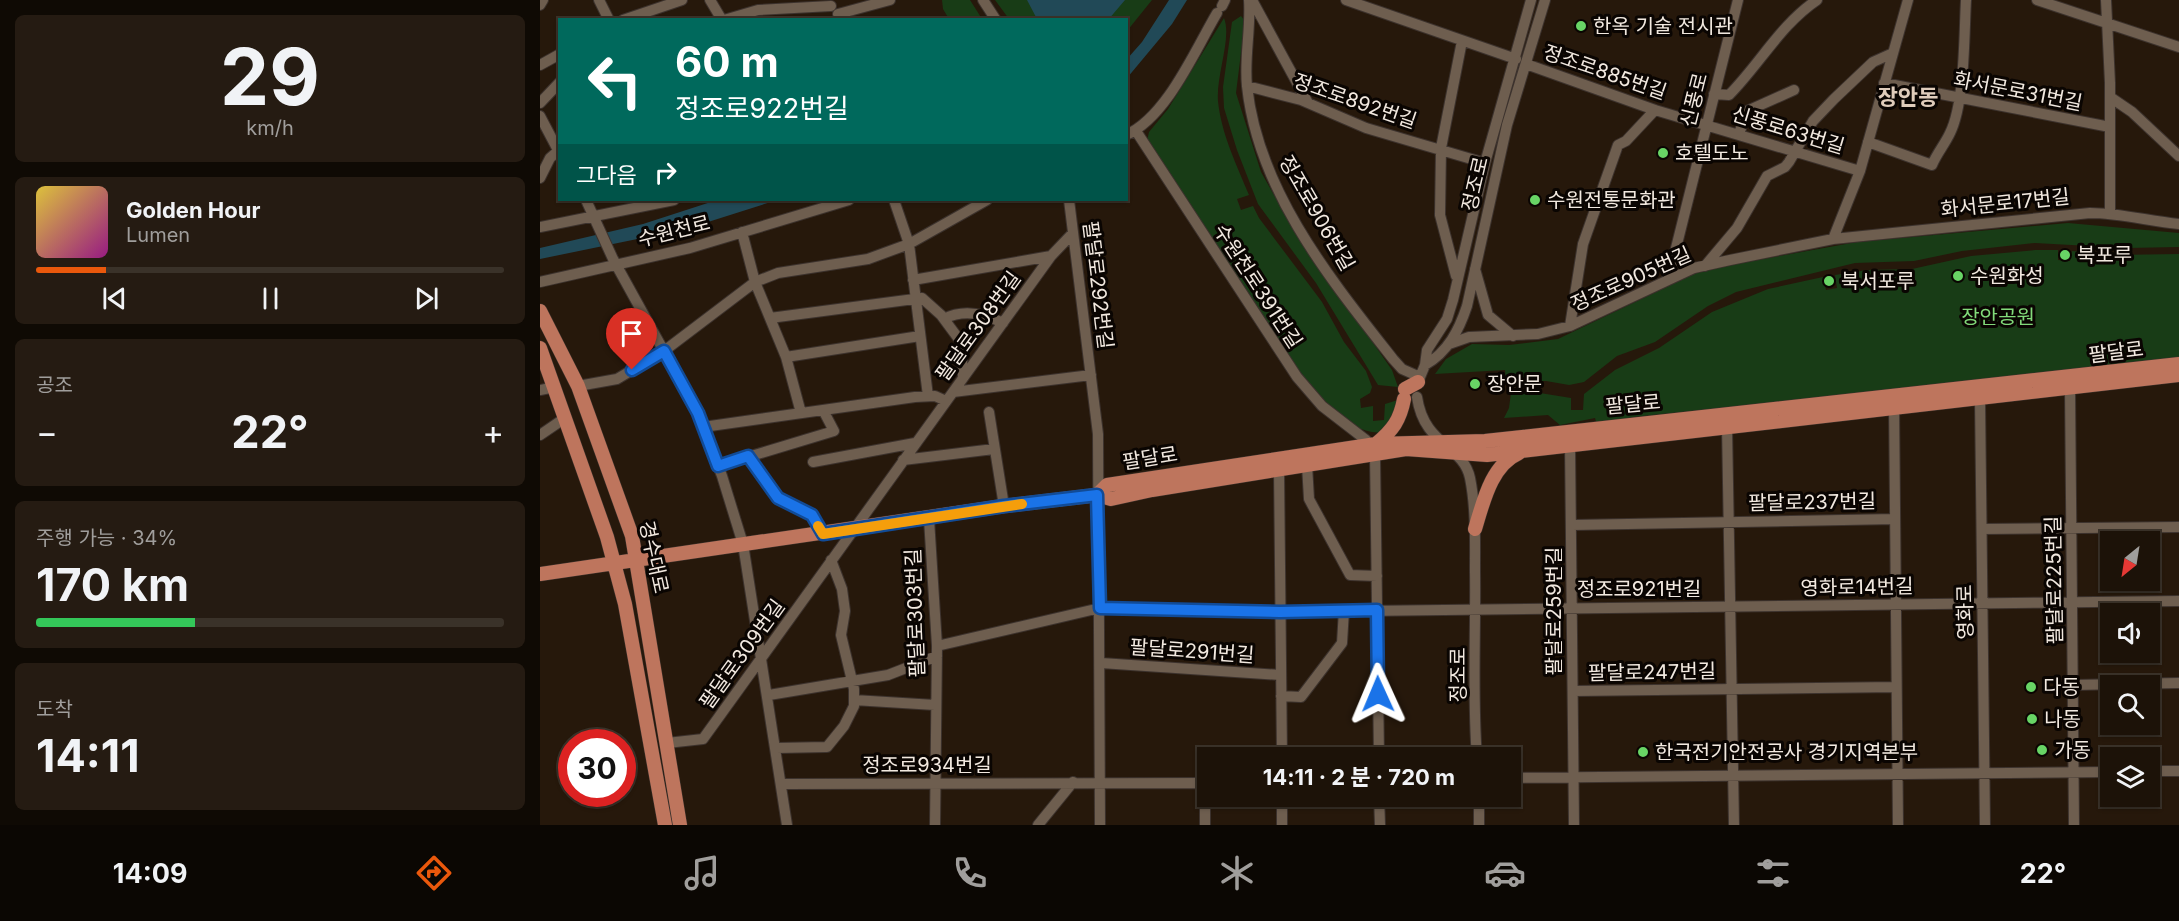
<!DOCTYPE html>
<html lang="ko">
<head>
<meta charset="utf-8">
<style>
	body { margin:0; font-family:Inter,"Noto Sans KR",sans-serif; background:#251b12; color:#f1f3f6; height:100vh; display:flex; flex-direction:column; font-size:22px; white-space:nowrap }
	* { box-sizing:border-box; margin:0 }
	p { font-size:20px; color:#a09e9c }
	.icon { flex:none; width:33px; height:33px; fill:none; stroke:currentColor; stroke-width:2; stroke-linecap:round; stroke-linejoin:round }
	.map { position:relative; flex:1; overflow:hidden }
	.drawer { display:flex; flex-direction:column; gap:15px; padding:15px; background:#0f0a04; width:540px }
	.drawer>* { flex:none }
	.banner { position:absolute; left:18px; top:18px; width:570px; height:183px; border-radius:0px; box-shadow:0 2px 4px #0004,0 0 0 2px #3a3229; background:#00695c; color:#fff; overflow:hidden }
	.needle { width:39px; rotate:210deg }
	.tools { position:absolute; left:1560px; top:531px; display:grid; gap:12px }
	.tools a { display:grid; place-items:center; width:60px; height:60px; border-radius:0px; background:#1c1208; box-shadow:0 2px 4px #0004,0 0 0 2px #3a3229; font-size:30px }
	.speed { position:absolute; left:18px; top:729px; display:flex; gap:12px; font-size:30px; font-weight:700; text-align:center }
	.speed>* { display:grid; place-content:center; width:78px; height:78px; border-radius:50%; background:#1c1208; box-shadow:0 2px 4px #0004,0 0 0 2px #3a3229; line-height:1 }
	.speed .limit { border:9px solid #d22; background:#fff; color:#111 }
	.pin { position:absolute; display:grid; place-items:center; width:51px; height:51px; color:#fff; margin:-62px -26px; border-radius:50% 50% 50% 0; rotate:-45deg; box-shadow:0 0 6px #0007 }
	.pin .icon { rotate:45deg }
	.me { position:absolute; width:66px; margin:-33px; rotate:359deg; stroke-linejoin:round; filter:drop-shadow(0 0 4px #0008) }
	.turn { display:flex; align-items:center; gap:21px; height:126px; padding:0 18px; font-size:27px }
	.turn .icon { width:78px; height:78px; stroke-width:2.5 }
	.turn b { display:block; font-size:42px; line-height:51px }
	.then { display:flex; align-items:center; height:57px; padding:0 18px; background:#0003; gap:12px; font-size:22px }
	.big { font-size:45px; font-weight:700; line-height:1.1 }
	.drawer .card { flex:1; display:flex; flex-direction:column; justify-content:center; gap:9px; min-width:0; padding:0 21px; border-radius:9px; background:#251b12 }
	.drawer .dial { align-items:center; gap:0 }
	.dial b { font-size:78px; line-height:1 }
	.song { display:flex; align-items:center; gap:18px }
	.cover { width:72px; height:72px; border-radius:9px; background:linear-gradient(135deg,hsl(50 70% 55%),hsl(310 70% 35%)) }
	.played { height:6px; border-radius:3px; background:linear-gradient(90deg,#ea580c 15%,#3a3229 15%) }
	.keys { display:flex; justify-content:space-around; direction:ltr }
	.heat { display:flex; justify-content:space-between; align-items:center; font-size:33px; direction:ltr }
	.charge { height:9px; border-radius:4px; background:linear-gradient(90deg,#34c759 34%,#3a3229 0) }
	.trip { position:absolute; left:657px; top:747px; width:324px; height:60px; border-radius:0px; background:#1c1208; box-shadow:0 2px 4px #0004,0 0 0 2px #3a3229; font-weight:700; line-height:60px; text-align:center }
	.menu { display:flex; height:96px; justify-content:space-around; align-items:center; background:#0b0703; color:#a09e9c }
	.menu .icon { width:42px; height:42px }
	.menu .selected { color:#ea580c }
	.menu b { font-size:27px; color:#f1f3f6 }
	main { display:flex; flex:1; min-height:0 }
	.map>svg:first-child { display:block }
</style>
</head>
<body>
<main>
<section class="drawer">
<div class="card dial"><b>29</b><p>km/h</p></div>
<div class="card">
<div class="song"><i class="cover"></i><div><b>Golden Hour</b><p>Lumen</p></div></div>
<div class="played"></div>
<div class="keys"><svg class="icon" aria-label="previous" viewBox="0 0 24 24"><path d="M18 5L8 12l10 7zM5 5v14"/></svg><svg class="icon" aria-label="pause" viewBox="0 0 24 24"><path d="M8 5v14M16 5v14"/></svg><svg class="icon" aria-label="next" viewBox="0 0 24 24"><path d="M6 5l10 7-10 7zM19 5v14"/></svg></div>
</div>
<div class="card"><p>공조</p>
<div class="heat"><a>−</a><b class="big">22°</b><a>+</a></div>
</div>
<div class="card"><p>주행 가능 · 34%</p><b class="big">170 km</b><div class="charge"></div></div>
<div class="card"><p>도착</p><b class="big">14:11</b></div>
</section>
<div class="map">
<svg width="1639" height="825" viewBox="0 0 1639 825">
	<rect width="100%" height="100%" fill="#26180b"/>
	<!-- green -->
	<path fill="#183c16" d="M 402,0 L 430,0 L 442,19 L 409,19 L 403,9 Z
		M 455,0 L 612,0 L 587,31 L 586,20 L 469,19 Z
		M 701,16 L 705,21 L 696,93 L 721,172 L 751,225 L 852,370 L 858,387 L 838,385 L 776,283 L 718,204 L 697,150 L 684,108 L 683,87 L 692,22 Z
		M 684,18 C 692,38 676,75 678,101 C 681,133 697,166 709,195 L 697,199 L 701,210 L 713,206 L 719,218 L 782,302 L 804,342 L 826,371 L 832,387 L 830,393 L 820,399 L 821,408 L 833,406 L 833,421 L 844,420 L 845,404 L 858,400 L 857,413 L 843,432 C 810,437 774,393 755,369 L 607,141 L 609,132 L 628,109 Z
		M 1528,223 L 1639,233 L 1639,247 L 1586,248 L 1495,243 L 1422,251 L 1374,261 L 1315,263 L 1196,292 L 1168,306 L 1115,342 L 1077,356 L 1044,382 L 1029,385 L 1006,381 L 966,382 L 965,370 L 895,374 L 906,359 L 932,344 L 969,345 L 1018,339 L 1162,270 L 1317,242 Z
		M 1496,250 L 1518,250 L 1518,260 L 1530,261 L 1532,251 L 1574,255 L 1639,254 L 1639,360 L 1093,417 L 1057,425 L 1055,418 L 1020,425 L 1008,415 L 964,418 L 969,408 L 971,393 L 1000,393 L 1031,398 L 1031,410 L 1043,410 L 1044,394 L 1075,370 L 1119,348 L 1172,312 L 1228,289 L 1283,277 L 1286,290 L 1297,288 L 1295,275 L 1327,270 L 1372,269 L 1431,256 Z"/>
	<!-- water -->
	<path fill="#214957" d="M 487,0 L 585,0 L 568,20 L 497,19 Z
		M 629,0 L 647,0 L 632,24 L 587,78 L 587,59 L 602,42 Z
		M 177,200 L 237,200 L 146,229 L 0,259 L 0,248 L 103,224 Z"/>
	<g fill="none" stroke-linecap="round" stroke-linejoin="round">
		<!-- minor casing -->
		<g stroke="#3c322d" stroke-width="12">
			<path id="minor" d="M 59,0 L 69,20
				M 170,0 L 182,20
				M 443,0 L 456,20
				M 709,0 C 711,29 704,58 707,86 C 718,191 791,280 853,359 L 862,369 L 880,377
				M 712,0 L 768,103
				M 806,0 L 976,59
				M 1497,0 L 1639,47
				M 1566,0 L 1570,83 L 1570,213
				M 0,5 L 3,0
				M 682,6 L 685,0
				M 298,14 L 350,0
				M 83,20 L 142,0
				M 184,20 L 218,10 L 291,6
				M 986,64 L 1115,110 L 1320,171
				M 0,65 L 20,54
				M 1344,83 L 1570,127
				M 707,86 L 761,100 L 826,128 L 945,163
				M 1174,94 L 1189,95 C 1219,65 1241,24 1277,0
				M 1570,97 L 1592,112 L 1639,156
				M 0,103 L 20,82
				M 0,116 L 20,154
				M 596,131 L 757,377 L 782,406 L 826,440 L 826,445
				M 1199,134 L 1207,111 L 1254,90
				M 586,135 C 627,117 655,50 677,13
				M 1328,142 L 1392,165 C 1397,153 1405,144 1410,133 C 1425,103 1424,35 1426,0
				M 0,178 L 10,158 L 18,151
				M 46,200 L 73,259 L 158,413 L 182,476 L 203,544 L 247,825
				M 354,200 L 369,244 L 388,396
				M 529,200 L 558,434 L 560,825
				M 0,227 L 134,200
				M 202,232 L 215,282 L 246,357 L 261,413
				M 1293,239 L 1320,171 L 1368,0
				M 1165,266 L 1197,228 L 1227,176 L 1245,167 L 1249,162 L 1273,121 L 1294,99 L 1333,62 L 1353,53
				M 935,269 L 948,315 L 973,336
				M 916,276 L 900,215 L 901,148 L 922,41
				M 373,280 L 511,256
				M 1128,280 L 1198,0
				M 0,282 L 150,248 L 309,200
				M 230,318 L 382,298 L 401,315 L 421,342 L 423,377
				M 404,319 C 423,309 445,314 463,323
				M 1030,326 L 1043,244 L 1078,145 L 1086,141 L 1115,110
				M 909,344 L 929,337 L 998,334 L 1030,326 L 1154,268 L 1190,260 L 1293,239 L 1550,213 C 1579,213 1609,221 1639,224
				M 246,357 L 380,336
				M 885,365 C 908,352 919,330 927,306 L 967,125 L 1005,0
				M 878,382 L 885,365 L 887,350 L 907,319 L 913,300 L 945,163 L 991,0
				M 38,386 L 77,379 L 124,351 L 215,282 L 238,273 L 328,259 L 369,244 L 447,200
				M 1530,388 L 1534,825
				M 0,390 L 15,387
				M 413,392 L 551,375
				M 877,397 C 884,446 923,445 930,478 C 936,508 935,540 935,570 C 936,632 932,695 937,758
				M 1440,399 L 1445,825
				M 1354,401 L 1358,825
				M 449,412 L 464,506
				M 1187,426 L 1194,825
				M 163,427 L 375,397 L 395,396 L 406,401
				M 0,435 L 25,418
				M 1030,444 L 1034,825
				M 835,455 L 839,758
				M 208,456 L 238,498 L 271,515 L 283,534
				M 363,460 L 454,449
				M 273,462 L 375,443
				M 767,465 L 769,499 L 810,575 L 837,576
				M 178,466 L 294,431 L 283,410
				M 739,469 L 742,758
				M 389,519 L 397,646 L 395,825
				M 1032,525 L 1355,519
				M 1442,529 L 1639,527
				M 397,646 L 560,608 L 740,612 L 1639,601
				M 561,663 L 741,675
				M 1532,685 L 1639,683
				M 1033,691 L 1356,687
				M 229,695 L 348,675 L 397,656
				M 741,696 L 761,697 L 802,643 L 804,610
				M 314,700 L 395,705
				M 127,743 L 163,739 L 511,256 L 533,233
				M 236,748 L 287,747 L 304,726 L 314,706 L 314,689 L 301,635 L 305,611 L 302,589 L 291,560
				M 1610,771 L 1639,771
				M 970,778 L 1570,772
				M 241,784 L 668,783
				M 742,796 L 742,825
				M 839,796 L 840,825
				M 939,796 L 939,825
				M 498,825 L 533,782
				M 665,825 L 665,783"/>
		</g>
		<!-- major casing -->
		<g stroke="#3c322d" stroke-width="15">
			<path id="major" d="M 0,311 L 38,386 L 92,536 L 140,825
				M 0,348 L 67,537 L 85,604 L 125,825
				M 865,389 L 878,382
				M 836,444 C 853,430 860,420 864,399
				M 557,495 L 567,485 L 836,444 L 945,441 L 1639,364
				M 935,529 C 943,503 951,465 979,453
				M 0,574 L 464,506 L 557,495 L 571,499 L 612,490 L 866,449 L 947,455 L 1639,375"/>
		</g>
		<!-- minor -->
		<use href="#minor" stroke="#6e5e4f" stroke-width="10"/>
		<!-- major -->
		<use href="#major" stroke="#be755d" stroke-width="14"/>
	</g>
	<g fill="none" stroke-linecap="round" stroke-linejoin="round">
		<!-- route casing -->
		<g stroke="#114b97" stroke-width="15">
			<path id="route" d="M 92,370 L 124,351 L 158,413 L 178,466 L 208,456 L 238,498 L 272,515 L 283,534 L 464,506 L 557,495 L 560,608 L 740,612 L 837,610 L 838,694"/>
		</g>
		<!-- route -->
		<use href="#route" stroke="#1a73e8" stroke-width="10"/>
		<!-- slow -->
		<path stroke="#f59e0b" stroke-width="10" d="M 278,526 L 283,534 L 482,504"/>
	</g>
	<!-- markers -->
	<g fill="#68d465" stroke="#0a0502" stroke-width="2">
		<circle cx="1041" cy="26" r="6"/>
		<circle cx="1123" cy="153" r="6"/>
		<circle cx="995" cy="200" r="6"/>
		<circle cx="1525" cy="255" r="6"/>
		<circle cx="1418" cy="276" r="6"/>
		<circle cx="1289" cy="281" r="6"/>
		<circle cx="935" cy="384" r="6"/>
		<circle cx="1491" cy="687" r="6"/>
		<circle cx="1492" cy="719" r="6"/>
		<circle cx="1502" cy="750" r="6"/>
		<circle cx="1103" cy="752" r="6"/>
	</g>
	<g text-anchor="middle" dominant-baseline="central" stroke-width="6" stroke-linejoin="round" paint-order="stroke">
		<!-- poi labels -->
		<g font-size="20" fill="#f2e9e0" stroke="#0a0502" text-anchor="start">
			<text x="1053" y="26">한옥 기술 전시관</text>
			<text x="1135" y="153">호텔도노</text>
			<text x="1007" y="200">수원전통문화관</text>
			<text x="1537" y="255">북포루</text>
			<text x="1430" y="276">수원화성</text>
			<text x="1301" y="281">북서포루</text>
			<text x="947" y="384">장안문</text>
			<text x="1503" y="687">다동</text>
			<text x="1504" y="719">나동</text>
			<text x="1514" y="750">가동</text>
			<text x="1115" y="752">한국전기안전공사 경기지역본부</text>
		</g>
		<!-- street labels -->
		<g font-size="20" fill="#f2e9e0" stroke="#0a0502">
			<text transform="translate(1065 72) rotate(19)">정조로885번길</text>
			<text transform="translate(1478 91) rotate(11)">화서문로31번길</text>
			<text transform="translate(1154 100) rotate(-76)">신풍로</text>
			<text transform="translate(815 101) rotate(19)">정조로892번길</text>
			<text transform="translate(1248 130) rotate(17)">신풍로63번길</text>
			<text transform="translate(935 184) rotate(-77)">정조로</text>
			<text transform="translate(1465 203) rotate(-6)">화서문로17번길</text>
			<text transform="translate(777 213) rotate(60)">정조로906번길</text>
			<text transform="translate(134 231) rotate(-14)">수원천로</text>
			<text transform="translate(1091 279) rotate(-24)">정조로905번길</text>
			<text transform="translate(558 285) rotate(83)">팔달로292번길</text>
			<text transform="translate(718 286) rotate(57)">수원천로391번길</text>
			<text transform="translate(438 326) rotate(-54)">팔달로308번길</text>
			<text transform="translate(1576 352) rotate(-7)">팔달로</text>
			<text transform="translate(1093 404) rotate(-5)">팔달로</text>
			<text transform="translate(610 458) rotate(-9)">팔달로</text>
			<text transform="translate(1272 502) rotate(-1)">팔달로237번길</text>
			<text transform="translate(114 557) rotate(78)">경수대로</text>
			<text transform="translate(1514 580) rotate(-91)">팔달로225번길</text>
			<text transform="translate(1317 587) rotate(-1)">영화로14번길</text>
			<text x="1099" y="589">정조로921번길</text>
			<text transform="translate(1014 611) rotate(-90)">팔달로259번길</text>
			<text transform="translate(1425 612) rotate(-91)">영화로</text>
			<text transform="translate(375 613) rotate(-92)">팔달로303번길</text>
			<text transform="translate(652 651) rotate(4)">팔달로291번길</text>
			<text transform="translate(202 654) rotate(-54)">팔달로309번길</text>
			<text transform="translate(1112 672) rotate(-1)">팔달로247번길</text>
			<text transform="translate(918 675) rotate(-90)">정조로</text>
			<text x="387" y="765">정조로934번길</text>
		</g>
		<!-- park labels -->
		<g font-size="20" fill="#82da7a" stroke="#0a0502">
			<text x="1458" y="317">장안공원</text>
		</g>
		<!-- quarter labels -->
		<g font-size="22" font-weight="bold" fill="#dfccbb" stroke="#0a0502">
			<text x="1368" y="97">장안동</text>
		</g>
	</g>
</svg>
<div class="tools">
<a><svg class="needle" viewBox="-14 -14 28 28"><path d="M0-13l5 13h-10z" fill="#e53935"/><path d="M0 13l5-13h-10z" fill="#a09e9c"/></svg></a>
<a><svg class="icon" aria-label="sound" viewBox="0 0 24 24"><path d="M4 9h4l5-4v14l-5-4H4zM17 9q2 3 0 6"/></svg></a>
<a><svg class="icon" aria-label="search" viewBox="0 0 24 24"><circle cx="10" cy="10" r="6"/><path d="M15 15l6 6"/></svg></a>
<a><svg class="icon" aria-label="layers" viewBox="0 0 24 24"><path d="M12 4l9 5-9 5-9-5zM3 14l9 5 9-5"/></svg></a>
</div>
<div class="speed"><div class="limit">30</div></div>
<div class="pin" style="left:92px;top:370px;background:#d93025"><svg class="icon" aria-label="arrive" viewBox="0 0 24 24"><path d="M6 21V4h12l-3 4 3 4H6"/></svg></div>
<svg class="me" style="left:838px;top:694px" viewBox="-20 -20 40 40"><path d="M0-17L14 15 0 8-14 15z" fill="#1a73e8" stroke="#fff" stroke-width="4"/></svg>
<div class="trip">14:11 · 2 분 · 720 m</div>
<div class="banner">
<div class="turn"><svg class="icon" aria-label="left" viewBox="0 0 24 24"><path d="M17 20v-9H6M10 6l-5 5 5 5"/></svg><div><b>60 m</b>정조로922번길</div></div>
<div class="then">그다음<svg class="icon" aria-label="right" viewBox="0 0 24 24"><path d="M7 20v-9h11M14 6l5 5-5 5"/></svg></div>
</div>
</div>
</main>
<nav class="menu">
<b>14:09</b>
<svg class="icon selected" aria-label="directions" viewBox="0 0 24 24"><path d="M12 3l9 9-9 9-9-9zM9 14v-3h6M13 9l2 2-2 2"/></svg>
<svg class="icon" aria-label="music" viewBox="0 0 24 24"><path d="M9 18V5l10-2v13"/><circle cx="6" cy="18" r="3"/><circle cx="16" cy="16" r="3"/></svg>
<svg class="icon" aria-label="phone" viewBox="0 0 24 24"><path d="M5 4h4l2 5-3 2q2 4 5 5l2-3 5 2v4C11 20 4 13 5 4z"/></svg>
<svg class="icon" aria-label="climate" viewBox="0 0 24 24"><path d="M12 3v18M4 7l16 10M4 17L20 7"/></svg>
<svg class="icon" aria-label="car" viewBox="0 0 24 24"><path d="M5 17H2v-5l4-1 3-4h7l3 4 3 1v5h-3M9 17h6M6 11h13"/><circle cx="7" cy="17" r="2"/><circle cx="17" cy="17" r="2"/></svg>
<svg class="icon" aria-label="filters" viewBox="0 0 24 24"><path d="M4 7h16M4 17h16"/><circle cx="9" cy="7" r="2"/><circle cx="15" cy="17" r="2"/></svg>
<b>22°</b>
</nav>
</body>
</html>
